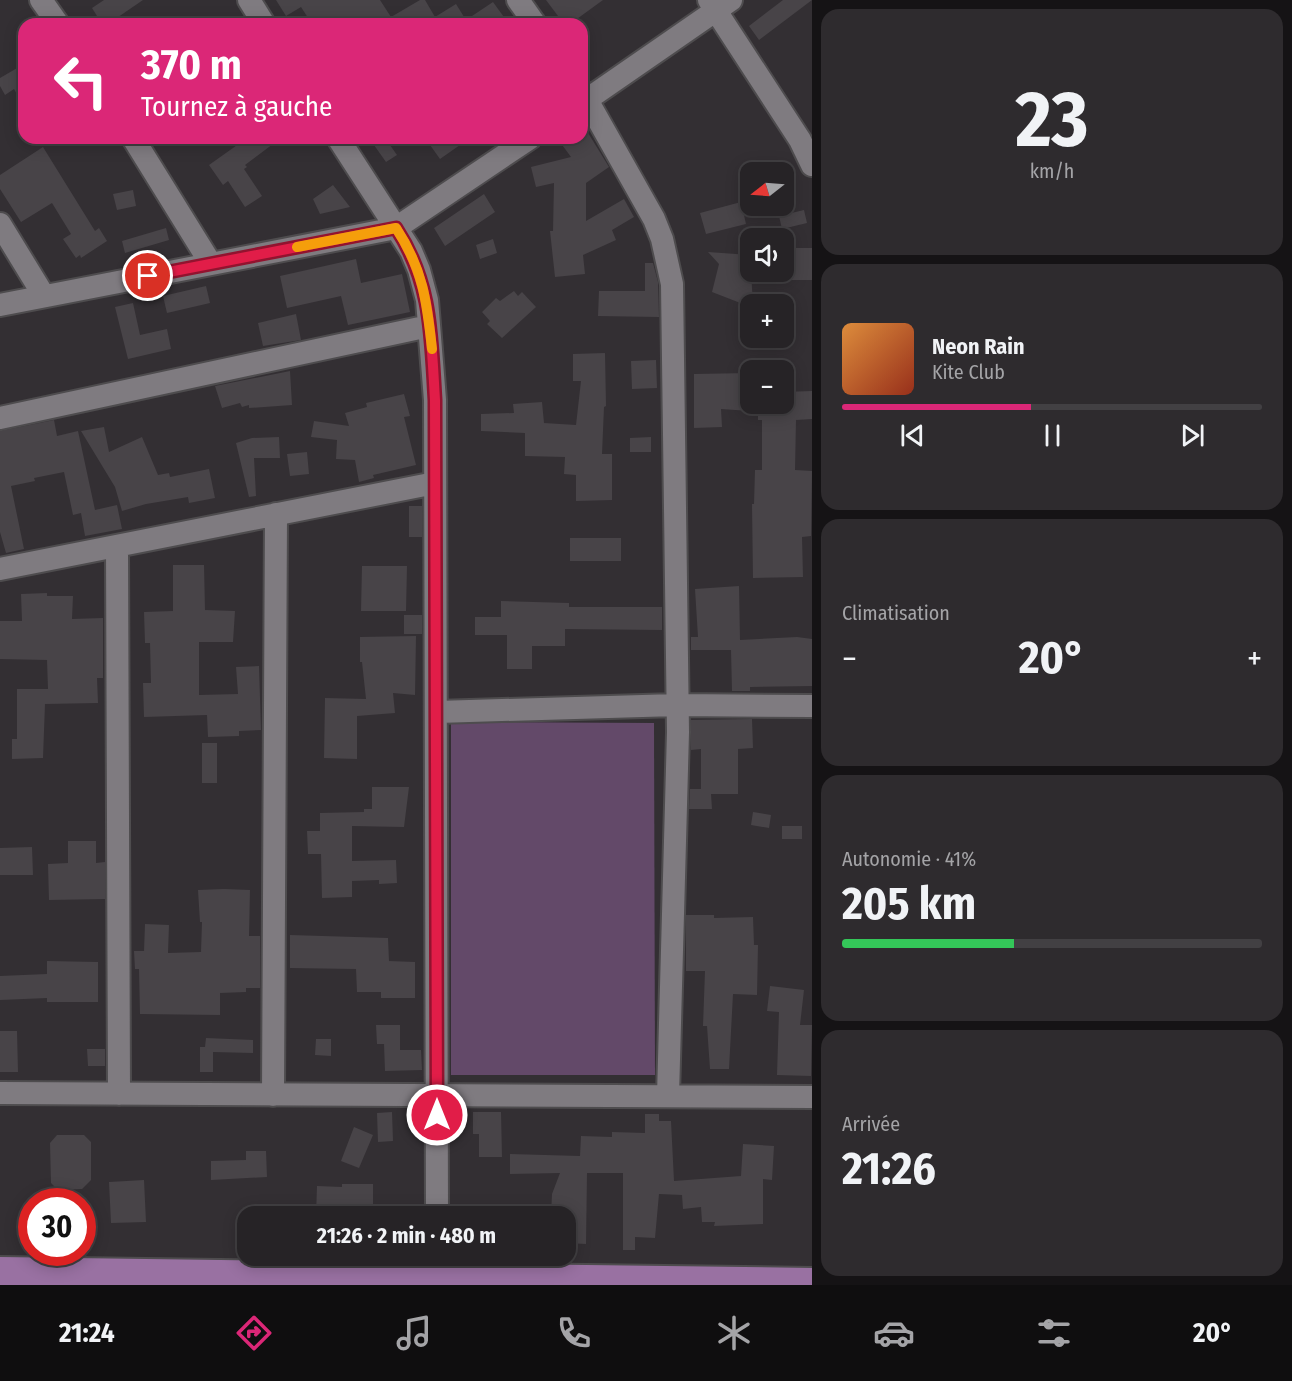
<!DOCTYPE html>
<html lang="fr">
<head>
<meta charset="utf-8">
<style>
	body { margin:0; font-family:"Fira Sans Condensed",sans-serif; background:#2e2b2e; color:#f1f3f6; height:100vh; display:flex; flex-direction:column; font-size:22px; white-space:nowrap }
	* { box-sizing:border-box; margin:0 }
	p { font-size:20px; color:#a4a4a7 }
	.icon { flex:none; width:33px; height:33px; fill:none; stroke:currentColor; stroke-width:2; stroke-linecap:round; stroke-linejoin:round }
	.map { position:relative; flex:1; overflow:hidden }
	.sheet { display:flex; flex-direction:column; gap:9px; padding:9px; background:#151315; width:480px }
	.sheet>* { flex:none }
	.hud { position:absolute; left:18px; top:18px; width:570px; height:126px; border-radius:18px; box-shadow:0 3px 15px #0003,0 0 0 2px #424043; background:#db2777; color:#fff; overflow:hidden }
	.needle { width:39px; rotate:253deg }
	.tools { position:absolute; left:740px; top:162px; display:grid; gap:12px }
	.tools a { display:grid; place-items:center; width:54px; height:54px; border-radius:12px; background:#262326; box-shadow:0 3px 15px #0003,0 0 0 2px #424043; font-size:30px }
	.speed { position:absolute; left:18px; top:1188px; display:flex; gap:12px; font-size:30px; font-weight:700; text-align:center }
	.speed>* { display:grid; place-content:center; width:78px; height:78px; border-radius:50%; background:#262326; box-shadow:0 3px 15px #0003,0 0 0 2px #424043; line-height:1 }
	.speed .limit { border:9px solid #d22; background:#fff; color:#111 }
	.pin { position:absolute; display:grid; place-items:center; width:51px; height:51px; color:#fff; margin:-26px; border:3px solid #fff; border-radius:50%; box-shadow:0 2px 6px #0007 }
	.me { position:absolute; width:66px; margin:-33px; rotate:0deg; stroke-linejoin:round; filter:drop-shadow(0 0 4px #0008) }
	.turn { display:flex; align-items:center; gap:21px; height:126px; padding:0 24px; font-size:27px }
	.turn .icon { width:78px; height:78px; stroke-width:2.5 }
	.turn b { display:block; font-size:42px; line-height:51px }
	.big { font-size:45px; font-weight:700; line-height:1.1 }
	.sheet .tile { flex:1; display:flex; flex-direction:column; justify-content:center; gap:9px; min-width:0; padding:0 21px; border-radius:18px; background:#2e2b2e }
	.sheet .dial { align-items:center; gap:0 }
	.dial b { font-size:78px; line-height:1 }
	.song { display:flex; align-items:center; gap:18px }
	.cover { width:72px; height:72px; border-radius:9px; background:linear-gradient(135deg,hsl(30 70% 55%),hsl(10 70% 35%)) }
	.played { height:6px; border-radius:3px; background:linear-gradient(90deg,#db2777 45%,#424043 45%) }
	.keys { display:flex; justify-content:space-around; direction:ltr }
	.heat { display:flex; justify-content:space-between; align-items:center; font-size:33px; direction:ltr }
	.charge { height:9px; border-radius:4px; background:linear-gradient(90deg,#34c759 41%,#424043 0) }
	.trip { position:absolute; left:237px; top:1206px; width:339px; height:60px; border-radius:18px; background:#262326; box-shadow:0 3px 15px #0003,0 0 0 2px #424043; font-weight:700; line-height:60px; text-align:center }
	.dock { display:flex; height:96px; justify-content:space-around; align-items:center; background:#0f0e0f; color:#a4a4a7 }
	.dock .icon { width:42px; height:42px }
	.dock .active { color:#db2777 }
	.dock b { font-size:27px; color:#f1f3f6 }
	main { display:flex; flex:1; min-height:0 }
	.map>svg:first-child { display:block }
</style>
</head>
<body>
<main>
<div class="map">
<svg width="812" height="1285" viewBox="0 0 812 1285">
	<rect width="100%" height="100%" fill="#332f33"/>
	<!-- green -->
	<path fill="#634969" d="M 451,722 L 654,723 L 655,1075 L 451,1075 Z"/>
	<!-- building -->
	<path fill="#484448" d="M 104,0 L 143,0 L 108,24 L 102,24 L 92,8 Z
		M 276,0 L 380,0 L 391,17 L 420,0 L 425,0 L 435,17 L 456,4 L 466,20 L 493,2 L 509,24 L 312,24 L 301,7 L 286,16 Z
		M 546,0 L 603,0 L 570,24 L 564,24 Z
		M 783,0 L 812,0 L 759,40 L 749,26 Z
		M 24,64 L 24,106 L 14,89 L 5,95 L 0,86 L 0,78 Z
		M 582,123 L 609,167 L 586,183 L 586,221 L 624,199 L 634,217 L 612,230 L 616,240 L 583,255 L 585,274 L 555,277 L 550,231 L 553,231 L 554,183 L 536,187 L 531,167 L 571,157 L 557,138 L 582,138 Z
		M 247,138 L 281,138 L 245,165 L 247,167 L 244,169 L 262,196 L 245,207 L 228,181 L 223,185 L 209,165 Z
		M 369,138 L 385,138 L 397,155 L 386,162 Z
		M 425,138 L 470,138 L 440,159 Z
		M 43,147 L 95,231 L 99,228 L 107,241 L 81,258 L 80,255 L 76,258 L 63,239 L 71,234 L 52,203 L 21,222 L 0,189 L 0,175 Z
		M 333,185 L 350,207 L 320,214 L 313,199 Z
		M 133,190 L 136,206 L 117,210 L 113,194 Z
		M 484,194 L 495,212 L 445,246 L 434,228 Z
		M 741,202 L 746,224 L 706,234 L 700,213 Z
		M 804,210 L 807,223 L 782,229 L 779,216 Z
		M 166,228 L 169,240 L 125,253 L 122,241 Z
		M 493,239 L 497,253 L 480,259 L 476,245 Z
		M 783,248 L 812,248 L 812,280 L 783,280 Z
		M 708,252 L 750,255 L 753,304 L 743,304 L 712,292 L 719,264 Z
		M 356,259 L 361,283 L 402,274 L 410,312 L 348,325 L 341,296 L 287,308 L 280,276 Z
		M 645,263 L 653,263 L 658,282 L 659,317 L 598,316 L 599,291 L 645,291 Z
		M 206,286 L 210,303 L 167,313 L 163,296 Z
		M 514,291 L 518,296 L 522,292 L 536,307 L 502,338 L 487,324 L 490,321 L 482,312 L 496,298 L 500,301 Z
		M 133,303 L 140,335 L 167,329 L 171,349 L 128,359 L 115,307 Z
		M 296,314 L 301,340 L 263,346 L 258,323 Z
		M 605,353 L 606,406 L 604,407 L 602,454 L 612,454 L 612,500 L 576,501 L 576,475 L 564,474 L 565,457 L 525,456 L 525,433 L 481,431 L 481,414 L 514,413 L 513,404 L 542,402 L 544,423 L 576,425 L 581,381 L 573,381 L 573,354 Z
		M 656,360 L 657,388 L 632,389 L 631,361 Z
		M 290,371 L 292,405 L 249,408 L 249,405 L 242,407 L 240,403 L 222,408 L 215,386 Z
		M 750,373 L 750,411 L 721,409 L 722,427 L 694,428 L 694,374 Z
		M 812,391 L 812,419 L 796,420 L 795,470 L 812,471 L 811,536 L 802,537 L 803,577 L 753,578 L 752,504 L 754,504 L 755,470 L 762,470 L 762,420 L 758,420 L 758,404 L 783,404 L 783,392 Z
		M 404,394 L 410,416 L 404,417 L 416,465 L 373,475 L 374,478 L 359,482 L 355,460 L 336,459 L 337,440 L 311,437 L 314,421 L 349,426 L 345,413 L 367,407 L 366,403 Z
		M 54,420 L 57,436 L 78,431 L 95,510 L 117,505 L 122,529 L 85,536 L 81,513 L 73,515 L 64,472 L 34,478 L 35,481 L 11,486 L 24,549 L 6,553 L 0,532 L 0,431 Z
		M 104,427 L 109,452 L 142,437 L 158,475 L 169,473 L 170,477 L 209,469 L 215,498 L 189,503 L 188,497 L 146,504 L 122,511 L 115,487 L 81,431 Z
		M 279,437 L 280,458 L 254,458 L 256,496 L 249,497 L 236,443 L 252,438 Z
		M 651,437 L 651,452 L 630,452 L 630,438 Z
		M 307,452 L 309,474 L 290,476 L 287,454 Z
		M 409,506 L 422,506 L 422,537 L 409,537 Z
		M 570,538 L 621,538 L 621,561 L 570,561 Z
		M 173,565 L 204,565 L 205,610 L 235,611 L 233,642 L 199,642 L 199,695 L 238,694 L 236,667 L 259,666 L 261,730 L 239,731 L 239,736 L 208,737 L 207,715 L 144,717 L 143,683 L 151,683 L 150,643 L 145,643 L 144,612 L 173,611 Z
		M 362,566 L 407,566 L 406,611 L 361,611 Z
		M 739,586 L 740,640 L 797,637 L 812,639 L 812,686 L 750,687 L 750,691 L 732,691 L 731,650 L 691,650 L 691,637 L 698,637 L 695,589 Z
		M 47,593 L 47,596 L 73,596 L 72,619 L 103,618 L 103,678 L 97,678 L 98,703 L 45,704 L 43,758 L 12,759 L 12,739 L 17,739 L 17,689 L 48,689 L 47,660 L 0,659 L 0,621 L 22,621 L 21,594 Z
		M 501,601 L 569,603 L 569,607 L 662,607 L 662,630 L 565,629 L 565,646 L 532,646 L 532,669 L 507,669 L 507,635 L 475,635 L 475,617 L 501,617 Z
		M 404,615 L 422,615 L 422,634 L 404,634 Z
		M 416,636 L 415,695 L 393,693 L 395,713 L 357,716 L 357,759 L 324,758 L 325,698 L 366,699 L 362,662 L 360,662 L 360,637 Z
		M 752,719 L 753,748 L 738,749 L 738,794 L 711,794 L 712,809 L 689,809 L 690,789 L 701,789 L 701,749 L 691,750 L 691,720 Z
		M 202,743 L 217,743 L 217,783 L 202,783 Z
		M 372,787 L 409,787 L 404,827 L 352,826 L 352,861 L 396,860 L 397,883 L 379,884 L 379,880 L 352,881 L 352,897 L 322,898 L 321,854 L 308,854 L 307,831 L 320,831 L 320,813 L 364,812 L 364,809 L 372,809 Z
		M 753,812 L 771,815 L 769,828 L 751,825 Z
		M 782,826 L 802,826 L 802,839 L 782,839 Z
		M 68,841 L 96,841 L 96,863 L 105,862 L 105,899 L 49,900 L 48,864 L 68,863 Z
		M 32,847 L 33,875 L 0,875 L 0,848 Z
		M 224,889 L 250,890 L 249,936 L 260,936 L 260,988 L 246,988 L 246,992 L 220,993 L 220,1015 L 140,1014 L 139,969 L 135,969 L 134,951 L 144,951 L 145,924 L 169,925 L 168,953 L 201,952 L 202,922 L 200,922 L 198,890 Z
		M 686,915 L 714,915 L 714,918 L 753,917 L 754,945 L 758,945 L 757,995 L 733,994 L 729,1069 L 710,1069 L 707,1026 L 703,1026 L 705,971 L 686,971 Z
		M 290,935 L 388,938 L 389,961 L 415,962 L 415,998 L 381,998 L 381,992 L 357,992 L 356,969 L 290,968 Z
		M 47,961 L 98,962 L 98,1002 L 47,1002 L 47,998 L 0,1000 L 0,976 L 47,974 Z
		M 770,986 L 804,990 L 800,1025 L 812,1025 L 811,1076 L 777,1075 L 779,1012 L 767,1011 Z
		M 376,1025 L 400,1025 L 400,1050 L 421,1050 L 422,1070 L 385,1071 L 384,1044 L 377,1044 Z
		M 0,1031 L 17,1031 L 18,1072 L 0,1072 Z
		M 206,1038 L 253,1040 L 253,1053 L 213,1052 L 213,1072 L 200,1072 L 200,1047 L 205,1047 Z
		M 316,1039 L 331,1039 L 331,1056 L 315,1055 Z
		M 87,1049 L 105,1049 L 105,1066 L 88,1066 Z
		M 392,1112 L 393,1141 L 378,1142 L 377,1113 Z
		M 473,1112 L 501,1112 L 502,1157 L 479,1157 L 479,1134 L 473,1134 Z
		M 645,1114 L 659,1114 L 659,1121 L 671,1121 L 674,1181 L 741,1176 L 743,1144 L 774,1146 L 772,1180 L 763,1179 L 763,1224 L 714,1226 L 715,1222 L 702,1222 L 701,1207 L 683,1209 L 682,1195 L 659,1194 L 655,1238 L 635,1237 L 635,1250 L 623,1250 L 623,1173 L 587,1173 L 586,1244 L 566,1243 L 566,1216 L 551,1216 L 552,1194 L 560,1173 L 510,1174 L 510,1154 L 580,1156 L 581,1136 L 612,1137 L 612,1132 L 645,1133 Z
		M 354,1127 L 373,1135 L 359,1168 L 341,1161 Z
		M 57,1135 L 84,1135 L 91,1142 L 91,1180 L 82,1189 L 58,1190 L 51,1183 L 50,1143 Z
		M 246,1151 L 266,1151 L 267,1177 L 211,1180 L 211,1161 L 246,1160 Z
		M 144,1180 L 146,1222 L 111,1223 L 109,1182 Z
		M 342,1184 L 373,1184 L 373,1216 L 316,1216 L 317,1186 L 342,1187 Z"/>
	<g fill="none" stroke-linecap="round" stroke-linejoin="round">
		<!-- minor casing -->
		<g stroke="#4e4c4e" stroke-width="26">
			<path id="minor" d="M 41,0 L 58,24
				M 249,0 L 264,24
				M 518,0 L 535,24
				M 709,0 L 800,140 L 812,165
				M 582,91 L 654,219 L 662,239 L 672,284 L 678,732 L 668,1096
				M 582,103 L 731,0
				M 133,138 L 211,264
				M 338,138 L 411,251 L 419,270 L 427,300 L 435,400 L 437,1216
				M 0,224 L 44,296
				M 0,305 L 396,228 L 530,138
				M 0,418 L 429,326
				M 117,546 L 119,1094
				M 0,569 L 435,483
				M 437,712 L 676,705 L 812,706
				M 0,1093 L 812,1097
				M 273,1095 L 276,514
				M 438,1256 L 438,1279"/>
		</g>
		<!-- major casing -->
		<g stroke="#4e4c4e" stroke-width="32">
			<path id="major" d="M 0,1271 L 812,1282"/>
		</g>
		<!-- minor -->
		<use href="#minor" stroke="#7f7b80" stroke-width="22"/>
		<!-- major -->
		<use href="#major" stroke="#9971a2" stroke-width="28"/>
	</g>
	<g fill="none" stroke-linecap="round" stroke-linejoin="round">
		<!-- route casing -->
		<g stroke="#92132f" stroke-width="15">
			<path id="route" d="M 148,276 L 396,228 C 432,283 431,336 435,400 L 437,1115"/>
		</g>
		<!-- route -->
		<use href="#route" stroke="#e11d48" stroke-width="10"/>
		<!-- slow -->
		<path stroke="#f59e0b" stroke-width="10" d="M 297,247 L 396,228 C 423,269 427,302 432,349"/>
	</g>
</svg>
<div class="tools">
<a><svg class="needle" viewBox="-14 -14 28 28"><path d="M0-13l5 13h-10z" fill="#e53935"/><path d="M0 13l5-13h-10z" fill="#a4a4a7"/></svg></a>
<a><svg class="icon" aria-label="sound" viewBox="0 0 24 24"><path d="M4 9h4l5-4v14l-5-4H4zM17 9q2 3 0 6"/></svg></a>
<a>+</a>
<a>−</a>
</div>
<div class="speed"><div class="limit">30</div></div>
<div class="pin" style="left:148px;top:276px;background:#d93025"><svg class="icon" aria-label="arrive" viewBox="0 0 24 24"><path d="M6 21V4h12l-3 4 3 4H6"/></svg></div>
<svg class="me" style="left:437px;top:1115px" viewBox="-20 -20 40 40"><circle r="17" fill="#e11d48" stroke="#fff" stroke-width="3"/><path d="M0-11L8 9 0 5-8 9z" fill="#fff"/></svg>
<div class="trip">21:26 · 2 min · 480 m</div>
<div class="hud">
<div class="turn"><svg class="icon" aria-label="left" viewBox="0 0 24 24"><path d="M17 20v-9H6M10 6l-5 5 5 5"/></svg><div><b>370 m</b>Tournez à gauche</div></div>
</div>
</div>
<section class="sheet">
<div class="tile dial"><b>23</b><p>km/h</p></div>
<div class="tile">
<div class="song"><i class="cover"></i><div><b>Neon Rain</b><p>Kite Club</p></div></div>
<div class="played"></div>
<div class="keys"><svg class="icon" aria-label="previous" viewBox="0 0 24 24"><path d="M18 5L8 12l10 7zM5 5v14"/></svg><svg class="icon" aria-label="pause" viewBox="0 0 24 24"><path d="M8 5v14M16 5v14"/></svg><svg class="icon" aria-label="next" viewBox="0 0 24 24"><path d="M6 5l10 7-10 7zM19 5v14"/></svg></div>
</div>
<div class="tile"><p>Climatisation</p>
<div class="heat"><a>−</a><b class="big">20°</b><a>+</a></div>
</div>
<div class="tile"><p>Autonomie · 41%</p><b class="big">205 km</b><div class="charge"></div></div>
<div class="tile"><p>Arrivée</p><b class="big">21:26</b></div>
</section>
</main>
<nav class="dock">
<b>21:24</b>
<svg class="icon active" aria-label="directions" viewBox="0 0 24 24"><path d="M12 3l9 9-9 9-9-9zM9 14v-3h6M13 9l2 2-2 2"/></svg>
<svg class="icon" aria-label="music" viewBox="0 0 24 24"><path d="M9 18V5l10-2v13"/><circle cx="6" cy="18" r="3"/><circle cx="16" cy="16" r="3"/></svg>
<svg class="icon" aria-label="phone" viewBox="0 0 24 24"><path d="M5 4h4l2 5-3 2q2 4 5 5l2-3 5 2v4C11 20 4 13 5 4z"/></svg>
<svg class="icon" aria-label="climate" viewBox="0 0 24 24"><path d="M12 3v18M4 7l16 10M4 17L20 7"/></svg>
<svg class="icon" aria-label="car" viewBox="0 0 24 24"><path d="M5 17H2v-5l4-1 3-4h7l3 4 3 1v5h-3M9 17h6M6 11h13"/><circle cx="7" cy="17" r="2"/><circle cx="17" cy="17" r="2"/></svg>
<svg class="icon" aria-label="filters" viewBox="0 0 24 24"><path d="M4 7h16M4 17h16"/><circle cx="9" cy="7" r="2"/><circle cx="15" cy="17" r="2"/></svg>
<b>20°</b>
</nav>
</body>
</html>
